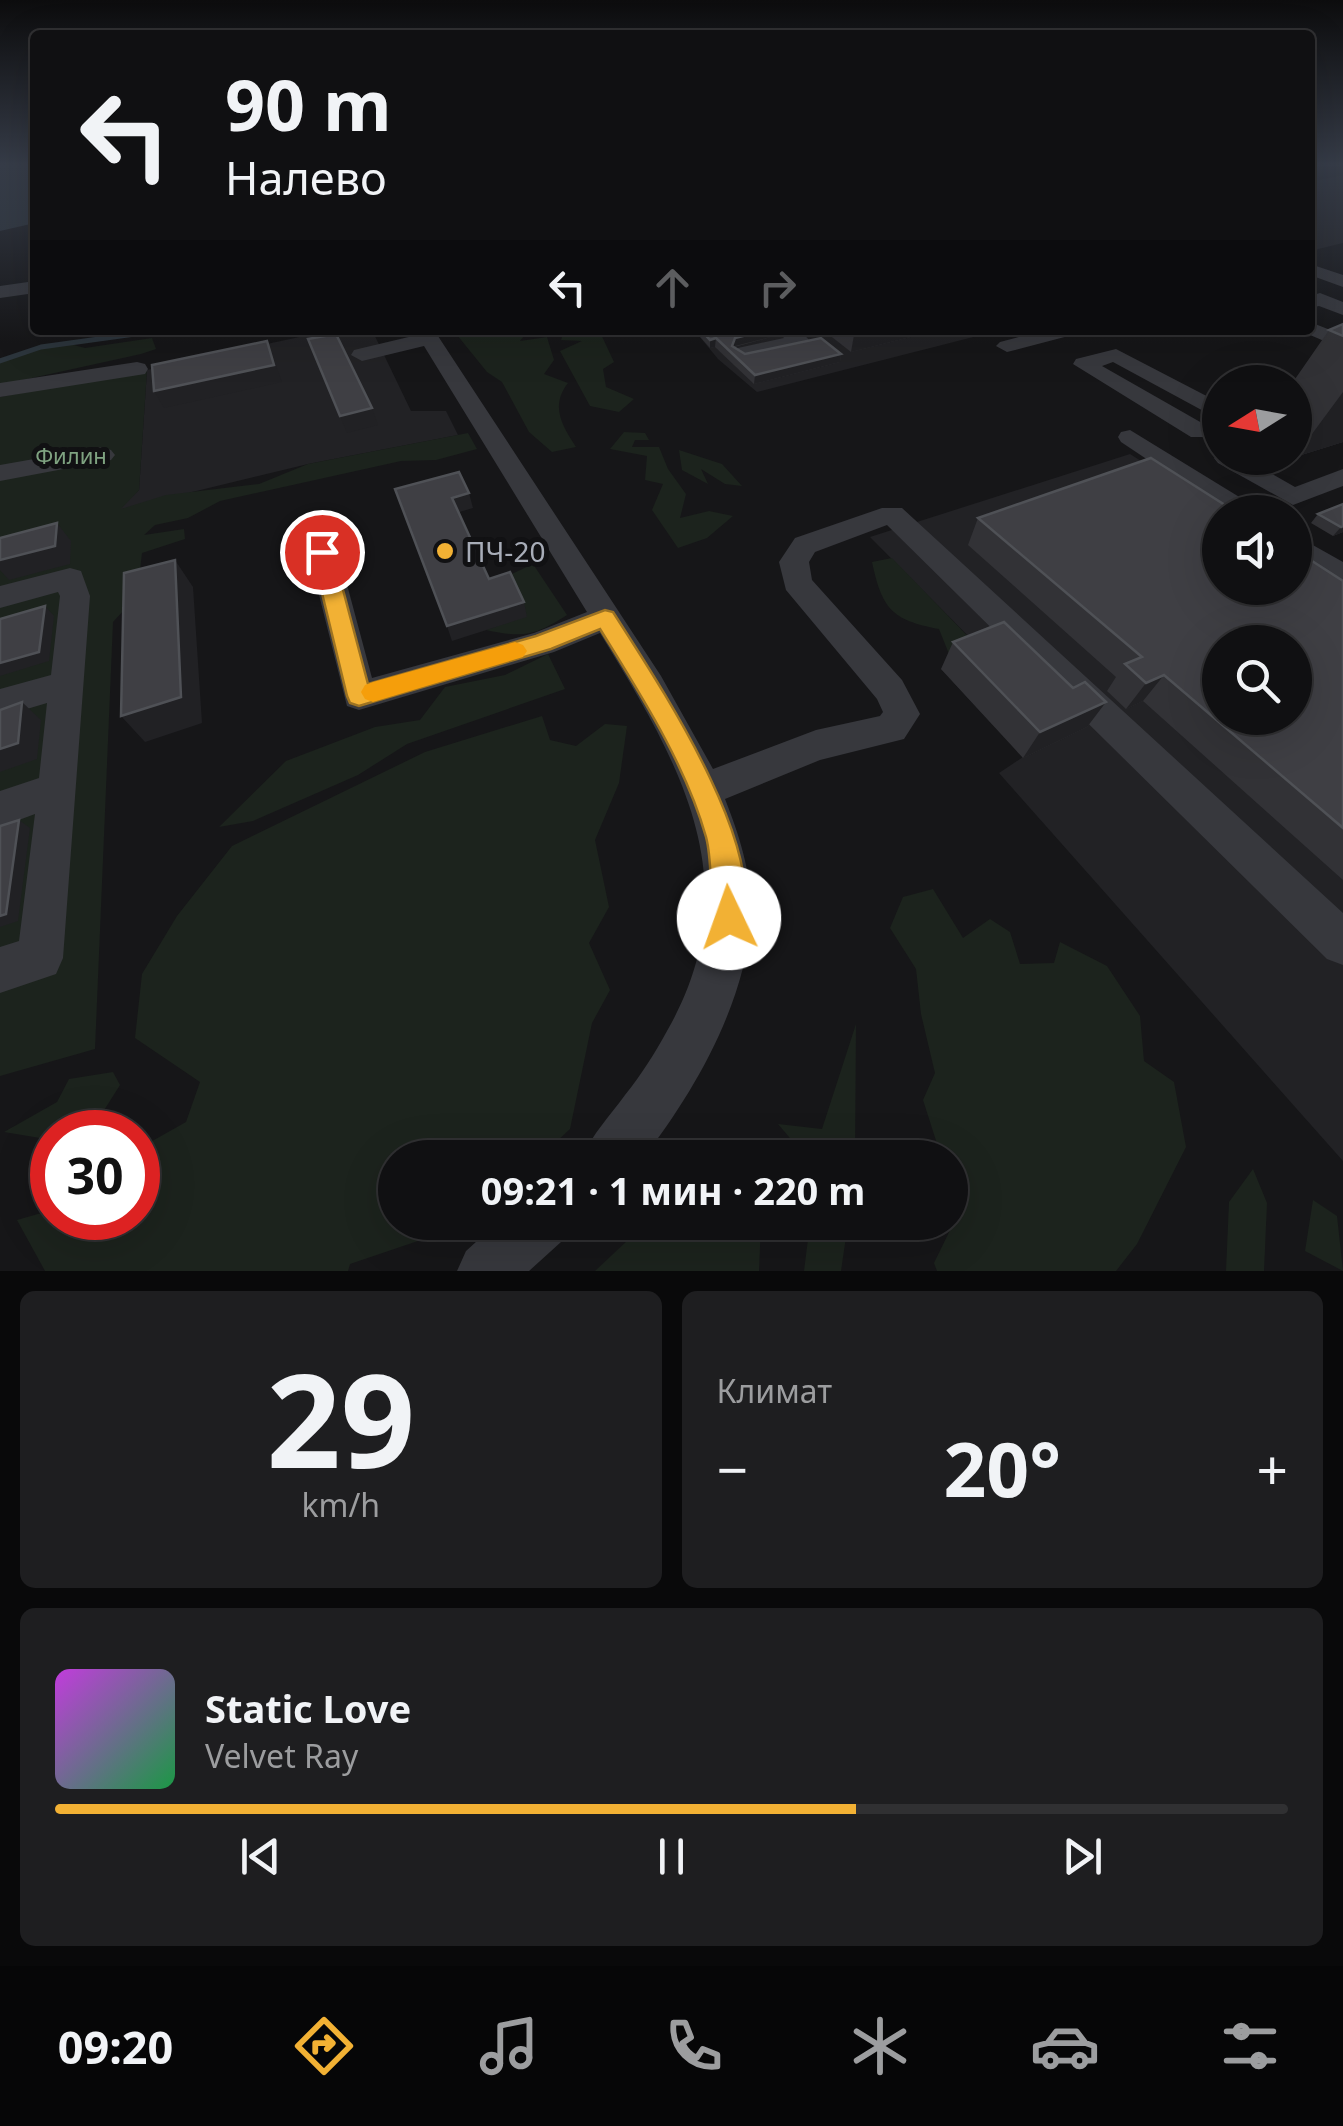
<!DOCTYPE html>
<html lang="ru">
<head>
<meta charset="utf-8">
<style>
	body { margin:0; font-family:"Noto Sans",sans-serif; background:#1e1e20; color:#f1f3f6; height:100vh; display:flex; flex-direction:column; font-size:38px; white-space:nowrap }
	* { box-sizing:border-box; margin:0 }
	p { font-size:32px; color:#9c9d9f }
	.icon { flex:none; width:55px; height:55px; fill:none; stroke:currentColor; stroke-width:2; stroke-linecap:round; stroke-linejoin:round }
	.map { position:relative; height:1271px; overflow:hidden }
	.drawer { display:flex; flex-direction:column; gap:20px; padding:20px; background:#09090a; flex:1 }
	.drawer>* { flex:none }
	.banner { position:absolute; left:30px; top:30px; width:1285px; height:305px; border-radius:10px; box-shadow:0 10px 40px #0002,0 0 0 2px #303032; background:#101012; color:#f1f3f6; overflow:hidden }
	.needle { width:65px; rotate:259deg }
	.buttons { position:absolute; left:1202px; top:365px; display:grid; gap:20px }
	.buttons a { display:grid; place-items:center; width:110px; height:110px; border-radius:50%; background:#101012; box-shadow:0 10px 40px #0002,0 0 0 2px #303032; font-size:50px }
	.speed { position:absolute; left:30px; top:1110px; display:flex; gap:20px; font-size:50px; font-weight:700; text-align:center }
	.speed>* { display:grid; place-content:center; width:130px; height:130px; border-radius:50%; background:#101012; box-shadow:0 10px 40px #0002,0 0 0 2px #303032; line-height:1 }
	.speed .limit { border:15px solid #d22; background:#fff; color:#111 }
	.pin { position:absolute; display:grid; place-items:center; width:85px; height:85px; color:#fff; margin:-42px; border:5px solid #fff; border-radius:50%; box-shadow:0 2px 10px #0007 }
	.me { position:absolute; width:110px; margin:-55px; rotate:357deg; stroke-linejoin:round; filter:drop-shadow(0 0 8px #0008) }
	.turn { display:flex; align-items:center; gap:35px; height:210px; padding:0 30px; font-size:45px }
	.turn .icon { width:130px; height:130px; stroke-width:2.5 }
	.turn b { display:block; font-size:70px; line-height:85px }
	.lanes { display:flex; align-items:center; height:95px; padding:0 30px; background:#0003; justify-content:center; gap:50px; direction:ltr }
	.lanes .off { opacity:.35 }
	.big { font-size:75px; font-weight:700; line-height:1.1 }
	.drawer .widget { flex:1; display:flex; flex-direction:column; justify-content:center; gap:15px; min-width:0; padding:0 35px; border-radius:15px; background:#1e1e20 }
	.drawer .dial { align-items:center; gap:0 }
	.dial b { font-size:130px; line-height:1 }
	.song { display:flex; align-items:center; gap:30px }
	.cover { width:120px; height:120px; border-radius:15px; background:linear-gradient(135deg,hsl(290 70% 55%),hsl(140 70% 35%)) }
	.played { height:10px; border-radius:5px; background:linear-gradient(90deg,#f2b134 65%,#303032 65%) }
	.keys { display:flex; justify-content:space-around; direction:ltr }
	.heat { display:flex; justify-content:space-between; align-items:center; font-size:55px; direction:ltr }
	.drawer .tiles { flex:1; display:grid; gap:20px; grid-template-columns:1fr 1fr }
	.widget:last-child { grid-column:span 2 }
	.trip { position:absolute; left:378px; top:1140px; width:590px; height:100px; border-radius:50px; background:#101012; box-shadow:0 10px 40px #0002,0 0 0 2px #303032; font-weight:700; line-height:100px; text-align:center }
	.menu { display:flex; height:160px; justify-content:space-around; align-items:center; background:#060607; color:#9c9d9f }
	.menu .icon { width:70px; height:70px }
	.menu .on { color:#f2b134 }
	.menu b { font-size:45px; color:#f1f3f6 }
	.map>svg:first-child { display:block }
</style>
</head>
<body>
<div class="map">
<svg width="1343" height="1271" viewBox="0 0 1343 1271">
	<rect width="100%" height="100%" fill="#161618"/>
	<!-- built -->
	<path fill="#222225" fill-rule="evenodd" d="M 1343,175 L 1343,243 L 1310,251 L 1310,182 Z
		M 332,330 L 372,330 L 411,411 L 446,411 L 458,435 L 308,464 L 118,510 L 139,490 L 147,370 Z
		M 694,330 L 1001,330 L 757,392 L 718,359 Z
		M 1130,454 L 1221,512 L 1220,588 L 1343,592 L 1343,1161 L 999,773 L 1023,757 L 941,669 L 983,651 L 870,537 ZM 1220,642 L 1295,642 L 1295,718 L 1220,718 Z"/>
	<!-- green -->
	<path fill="#1c231d" d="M 453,330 L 529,330 L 520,341 L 547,337 L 554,360 L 544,374 L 568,383 C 550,406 562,425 576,447 L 552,452 L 529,432 L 502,382 L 487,372 Z
		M 564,330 L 599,330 L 614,362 L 603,369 L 606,387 L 634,399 L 619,412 L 590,406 L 560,351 L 582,341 L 561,340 Z
		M 152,338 L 156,349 L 141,354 L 0,385 L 0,361 L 43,348 L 70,344 L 85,348 Z
		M 147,370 L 139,490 L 121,509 L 166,495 L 259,484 L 308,464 L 468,433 L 477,449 L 436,460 L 401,461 L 220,501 L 188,518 L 155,525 L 144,535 L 184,529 L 185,539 L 142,553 L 137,596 L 113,622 L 95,1049 L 0,1076 L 0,397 Z
		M 624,432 L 645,433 L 649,440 L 635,440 L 632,447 L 659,447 L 668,469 L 686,494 L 680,518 L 709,511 L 733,516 L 707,538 L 678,548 L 652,510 L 663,484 L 645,480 L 647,456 L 610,449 Z
		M 679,450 L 722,464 L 742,486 L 725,484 L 701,469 L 708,484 L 682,470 Z
		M 892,558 L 983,652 L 953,664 L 939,629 C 891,620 882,608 872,562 Z
		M 533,564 L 567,615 C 534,636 524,638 486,630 L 527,616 L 488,585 Z
		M 548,654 L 565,689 L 407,744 L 358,775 L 253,821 L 219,827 L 286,761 L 375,727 L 420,720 L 445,687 L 505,675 Z
		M 542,716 L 550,740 L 576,746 L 605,724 L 627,726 L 619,783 L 595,840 L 609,907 L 589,943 L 610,990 L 592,1023 L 570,1129 L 540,1157 L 395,1158 L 395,1222 L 471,1223 L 350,1264 L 348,1271 L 45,1271 L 17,1220 L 52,1210 L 52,1218 L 138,1218 L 138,1149 L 186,1122 L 200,1082 L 135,1038 L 142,974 L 177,916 L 232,846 L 425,752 Z
		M 933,889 L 963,938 L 990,919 L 1010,932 L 1020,964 L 1054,963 L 1060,942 L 1107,966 L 1140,1016 L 1144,1061 L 1174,1082 L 1186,1147 L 1137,1244 L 1116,1271 L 937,1271 L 934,1263 L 955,1220 L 950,1213 L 950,1158 L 930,1157 L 940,1153 L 923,1100 L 935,1073 L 921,1014 L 916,969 L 890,928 L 903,897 Z
		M 856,1024 L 855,1157 L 806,1157 L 778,1124 L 822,1129 Z
		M 113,1072 L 120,1085 C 98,1119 96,1132 52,1132 L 52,1140 L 4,1132 L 57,1102 L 69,1079 Z
		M 1253,1169 L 1267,1203 L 1264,1271 L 1226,1271 L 1229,1202 Z
		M 1313,1200 L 1337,1216 L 1343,1271 L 1305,1251 Z
		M 646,1223 L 761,1223 L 759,1271 L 595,1271 Z
		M 810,1223 L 848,1223 L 841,1271 L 804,1271 Z"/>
	<!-- water -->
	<path fill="#2c353c" d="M 0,165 L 35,165 L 35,223 L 0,231 Z"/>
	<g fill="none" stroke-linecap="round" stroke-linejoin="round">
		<!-- stream -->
		<path stroke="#2c353c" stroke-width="5" d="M 0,361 L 41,347 L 164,330"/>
		<!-- minor -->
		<path fill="#37383d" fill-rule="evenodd" d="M 1310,264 L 1343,275 L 1343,287 L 1310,275 Z
			M 35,281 L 35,293 L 0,298 L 0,286 Z
			M 1320,293 L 1343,302 L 1343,315 L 1319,306 L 1310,308 L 1310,296 Z
			M 1310,322 L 1343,335 L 1343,349 L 1303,332 L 1310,330 Z
			M 414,330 L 434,330 L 661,676 L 713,769 L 816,730 L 880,716 L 883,712 L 877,699 L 786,590 L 779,562 L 795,538 L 882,508 L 902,508 L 1343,913 L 1343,965 L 1327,959 L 887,525 L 815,552 L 809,562 L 812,580 L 902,680 L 920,714 L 904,739 L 820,760 L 725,799 C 740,837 753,878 751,919 C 745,1004 694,1093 643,1158 L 582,1158 C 592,1134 610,1116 625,1095 C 641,1075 655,1053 667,1031 C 752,883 679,762 600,633 L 554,652 L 359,710 L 347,706 L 308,551 L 313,544 L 333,544 L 338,551 L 372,678 L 534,633 L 587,612 L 424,346 L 362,361 L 351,355 L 354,350 L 417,335 Z
			M 777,330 L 800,330 L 809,340 L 806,344 L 746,359 L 735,353 L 738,348 L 784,338 Z
			M 1045,330 L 1079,330 L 1076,334 L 1007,352 L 996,346 L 1000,342 Z
			M 1116,349 L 1220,403 L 1220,420 L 1113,362 L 1102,366 L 1209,427 L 1212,432 L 1209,437 L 1191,437 L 1073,364 L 1076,359 Z
			M 137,362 L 145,364 L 148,369 L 145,374 L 0,397 L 0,383 Z
			M 1130,430 L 1254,506 L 1258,512 L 1226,512 L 1121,442 L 1118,437 L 1121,432 Z
			M 102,447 L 111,450 L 115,455 L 111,460 L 0,481 L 0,465 Z
			M 1220,452 L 1220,458 L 1244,458 L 1295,487 L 1343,469 L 1343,486 L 1293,505 L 1218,463 L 1214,458 Z
			M 1295,535 L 1343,562 L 1343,586 L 1295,559 Z
			M 70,568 L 81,571 L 90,596 L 63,958 L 56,974 L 0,993 L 0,947 L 19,941 L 35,814 L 0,827 L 0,791 L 39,778 L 47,703 L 0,717 L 0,689 L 51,675 L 60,596 L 58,592 L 0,608 L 0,586 Z
			M 498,1222 L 569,1222 L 561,1242 L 529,1271 L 457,1271 L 466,1251 Z"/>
	</g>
	<!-- wall -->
	<path fill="#323236" d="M 1343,324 L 1343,442 L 1295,457 L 1295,382 L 1293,382 L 1329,330 Z
		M 694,330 L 772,330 L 771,337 L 734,347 L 745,354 L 841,354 L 840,362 L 754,384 L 715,347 L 710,348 Z
		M 823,330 L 938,330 L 851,352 Z
		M 1343,504 L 1343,532 L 1333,536 L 1311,523 L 1318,514 Z
		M 978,518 L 1343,581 L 1343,880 L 1143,701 L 1126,709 L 1107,691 L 1116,677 L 968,545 Z
		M 953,642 L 1073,688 L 1106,702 L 1087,727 L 1023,758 L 941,669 Z"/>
	<!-- shaded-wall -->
	<path fill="#212124" d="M 767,330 L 772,330 L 771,337 L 735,346 L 731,354 L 732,346 L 735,338 Z
		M 876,330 L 938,330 L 851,352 L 854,335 Z
		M 716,338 L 715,347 L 710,348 L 710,340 Z
		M 267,341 L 282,382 L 164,408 L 154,391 Z
		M 841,354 L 840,362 L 754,384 L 755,375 Z
		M 1343,392 L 1343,442 L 1295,457 Z
		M 372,408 L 378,425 L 347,433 L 340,416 Z
		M 469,493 L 473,508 L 456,513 L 452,498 Z
		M 57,523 L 71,541 L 70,564 L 9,580 L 0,570 L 0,560 Z
		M 1343,526 L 1343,532 L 1333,536 L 1341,527 Z
		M 175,560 L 193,587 L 202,723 L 145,742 L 121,716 Z
		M 524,602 L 527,617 L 452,641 L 447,626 Z
		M 45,606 L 54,616 L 49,661 L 0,676 L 0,663 Z
		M 1164,675 L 1143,701 L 1126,709 L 1146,683 Z
		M 22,702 L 41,720 L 37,759 L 0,772 L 0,749 Z
		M 1106,702 L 1087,727 L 1023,758 L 1040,732 Z
		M 19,820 L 30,828 L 18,921 L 0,927 L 0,916 Z"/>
	<!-- building -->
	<path fill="#3f3f44" stroke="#4f5156" stroke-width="2.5" fill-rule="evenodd" d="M 1343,324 L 1343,336 L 1329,330 Z
		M 701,330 L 767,330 L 735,338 L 732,346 L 745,354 L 821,338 L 841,354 L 755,375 L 716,338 L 710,340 Z
		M 847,330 L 876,330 L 854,335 Z
		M 336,334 L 372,408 L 340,416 L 308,339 Z
		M 267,341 L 274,365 L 154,391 L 152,365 Z
		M 1151,458 L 1236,512 L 1220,512 L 1220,588 L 1295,588 L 1295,550 L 1343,581 L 1343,828 L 1164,675 L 1146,683 L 1125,664 L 1142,657 L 978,518 ZM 1220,642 L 1295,642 L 1295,718 L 1220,718 Z
		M 459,472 L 469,493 L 452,498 L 489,579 L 510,572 L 524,602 L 447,626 L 395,489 Z
		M 1343,504 L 1343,526 L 1341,527 L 1318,514 Z
		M 57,523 L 55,546 L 0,560 L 0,538 Z
		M 175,560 L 181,697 L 121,716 L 124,573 Z
		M 45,606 L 39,652 L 0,663 L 0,619 Z
		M 1004,622 L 1073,688 L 1085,682 L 1106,702 L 1040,732 L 953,642 Z
		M 22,702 L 18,743 L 0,749 L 0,710 Z
		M 19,820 L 6,914 L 0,916 L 0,826 Z"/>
	<!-- sky -->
	<linearGradient id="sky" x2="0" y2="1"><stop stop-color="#0c0c0d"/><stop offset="0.48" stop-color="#363c48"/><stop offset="1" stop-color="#363c48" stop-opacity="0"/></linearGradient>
	<rect width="1343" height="343" fill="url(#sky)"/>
	<!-- route -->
	<path fill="#f2b134" stroke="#9d7322" stroke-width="2.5" d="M 322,545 L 333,552 L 368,684 L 536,636 L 605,610 L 613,612 C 655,678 772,851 740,929 L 729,934 L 718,929 C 707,902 714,867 706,837 C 685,763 640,694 600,629 L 551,649 L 359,706 L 350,703 L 347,696 L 312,552 Z"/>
	<!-- slow -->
	<path fill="#f59e0b" d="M 515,642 L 523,645 L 527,651 L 523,657 L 373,702 L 365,699 L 361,692 L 365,685 L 373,682 Z"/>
	<!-- markers -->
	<circle fill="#f2b134" stroke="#111113" stroke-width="4" cx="445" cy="551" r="10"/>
	<g text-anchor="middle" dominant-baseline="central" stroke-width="10" stroke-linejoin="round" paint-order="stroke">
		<!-- far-park labels -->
		<g font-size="22" fill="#7fa381" stroke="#111113">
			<text x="71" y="455">Филин</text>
		</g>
		<!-- poi labels -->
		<g font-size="28" fill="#a8adb8" stroke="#111113" text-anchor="start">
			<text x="465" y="551">ПЧ-20</text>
		</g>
	</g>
</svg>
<div class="buttons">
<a><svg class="needle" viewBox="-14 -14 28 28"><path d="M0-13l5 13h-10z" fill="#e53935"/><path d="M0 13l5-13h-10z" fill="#9c9d9f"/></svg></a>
<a><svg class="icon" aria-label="sound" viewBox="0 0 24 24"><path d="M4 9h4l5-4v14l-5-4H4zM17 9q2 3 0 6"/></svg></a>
<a><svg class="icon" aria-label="search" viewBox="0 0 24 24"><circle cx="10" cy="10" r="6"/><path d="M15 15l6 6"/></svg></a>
</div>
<div class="speed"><div class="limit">30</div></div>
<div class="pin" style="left:322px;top:552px;background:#d93025"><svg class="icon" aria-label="arrive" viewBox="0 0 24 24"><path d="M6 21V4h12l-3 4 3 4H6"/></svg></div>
<svg class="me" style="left:729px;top:918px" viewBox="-20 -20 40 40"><circle r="19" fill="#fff"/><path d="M0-13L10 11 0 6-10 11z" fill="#f2b134"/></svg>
<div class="trip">09:21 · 1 мин · 220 m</div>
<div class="banner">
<div class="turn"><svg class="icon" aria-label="left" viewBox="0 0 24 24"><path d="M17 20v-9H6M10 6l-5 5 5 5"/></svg><div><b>90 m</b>Налево</div></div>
<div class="lanes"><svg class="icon" aria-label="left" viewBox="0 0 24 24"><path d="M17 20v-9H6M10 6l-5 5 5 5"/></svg><svg class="icon off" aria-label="ahead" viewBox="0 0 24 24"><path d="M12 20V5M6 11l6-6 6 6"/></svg><svg class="icon off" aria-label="right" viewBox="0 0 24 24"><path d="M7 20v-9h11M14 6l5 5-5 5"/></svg></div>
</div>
</div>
<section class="drawer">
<div class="tiles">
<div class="widget dial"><b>29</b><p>km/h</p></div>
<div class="widget"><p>Климат</p>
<div class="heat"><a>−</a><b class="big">20°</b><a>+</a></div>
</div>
<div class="widget">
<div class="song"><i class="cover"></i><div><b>Static Love</b><p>Velvet Ray</p></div></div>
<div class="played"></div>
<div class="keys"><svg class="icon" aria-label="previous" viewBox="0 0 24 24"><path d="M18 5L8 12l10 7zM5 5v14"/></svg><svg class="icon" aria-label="pause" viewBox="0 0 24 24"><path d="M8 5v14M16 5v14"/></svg><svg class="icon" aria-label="next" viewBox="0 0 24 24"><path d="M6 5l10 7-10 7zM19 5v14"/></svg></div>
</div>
</div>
</section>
<nav class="menu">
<b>09:20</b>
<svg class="icon on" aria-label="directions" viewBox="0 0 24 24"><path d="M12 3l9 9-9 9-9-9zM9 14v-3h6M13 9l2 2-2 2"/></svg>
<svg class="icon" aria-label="music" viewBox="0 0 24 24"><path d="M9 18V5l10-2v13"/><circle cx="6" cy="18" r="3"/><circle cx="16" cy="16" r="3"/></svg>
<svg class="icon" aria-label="phone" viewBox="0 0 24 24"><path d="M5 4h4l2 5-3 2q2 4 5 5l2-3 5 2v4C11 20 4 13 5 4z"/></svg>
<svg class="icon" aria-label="climate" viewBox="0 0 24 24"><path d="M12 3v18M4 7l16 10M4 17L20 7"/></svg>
<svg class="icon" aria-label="car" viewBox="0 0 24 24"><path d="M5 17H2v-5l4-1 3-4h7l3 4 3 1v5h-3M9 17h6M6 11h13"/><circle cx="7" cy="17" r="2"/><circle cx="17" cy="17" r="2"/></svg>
<svg class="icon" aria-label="filters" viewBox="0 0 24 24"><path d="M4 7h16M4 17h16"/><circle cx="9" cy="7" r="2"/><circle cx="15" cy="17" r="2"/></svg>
</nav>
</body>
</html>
